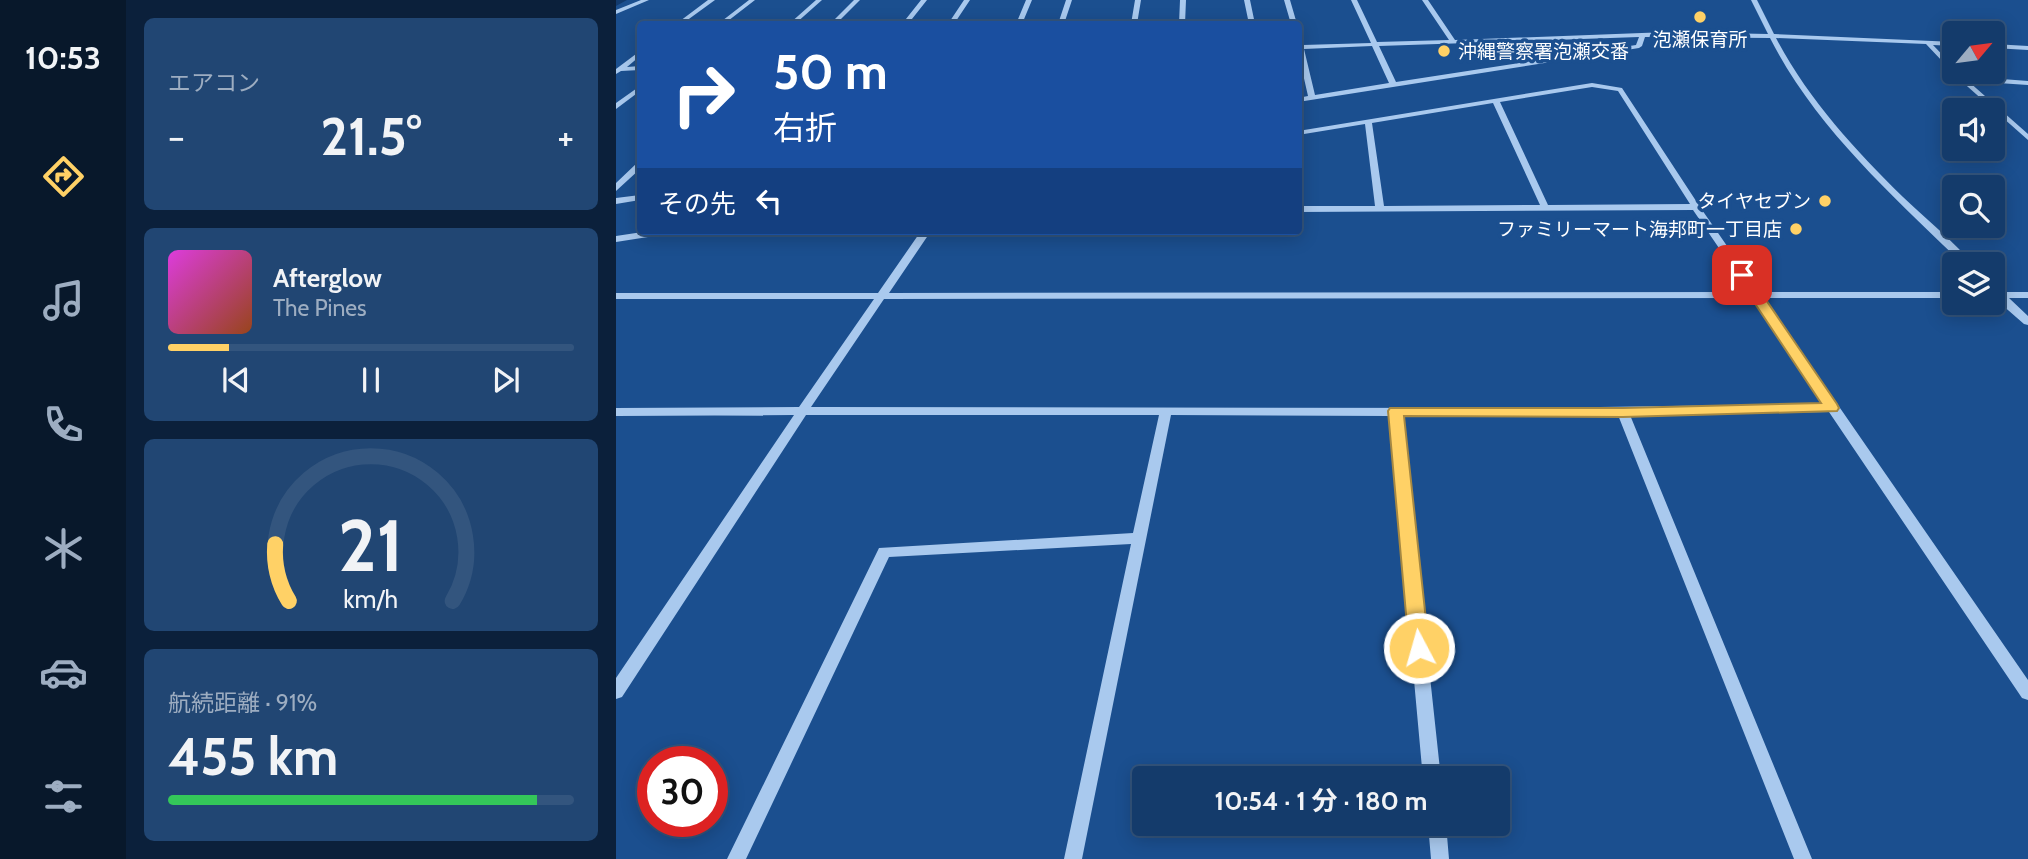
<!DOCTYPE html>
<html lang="ja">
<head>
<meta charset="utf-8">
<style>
	body { margin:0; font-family:Cabin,"Noto Sans JP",sans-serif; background:#214673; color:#f1f3f6; height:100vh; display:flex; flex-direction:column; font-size:26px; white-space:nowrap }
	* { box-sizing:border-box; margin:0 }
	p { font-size:23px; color:#9dadc1 }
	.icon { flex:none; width:38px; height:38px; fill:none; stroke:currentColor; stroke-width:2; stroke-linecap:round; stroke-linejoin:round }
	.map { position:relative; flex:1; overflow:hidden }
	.details { display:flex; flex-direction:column; gap:18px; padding:18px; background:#0b203b; width:490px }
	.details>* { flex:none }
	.hud { position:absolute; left:21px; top:21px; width:665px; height:214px; border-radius:7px; box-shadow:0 4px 18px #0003,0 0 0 2px #33557e; background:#1a4fa0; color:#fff; overflow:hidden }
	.needle { width:46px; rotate:61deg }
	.fabs { position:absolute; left:1326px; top:21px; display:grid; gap:14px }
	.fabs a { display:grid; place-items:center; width:63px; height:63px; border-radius:7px; background:#143b6b; box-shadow:0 4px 18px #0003,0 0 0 2px #33557e; font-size:35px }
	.speed { position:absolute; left:21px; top:746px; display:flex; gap:14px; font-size:35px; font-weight:700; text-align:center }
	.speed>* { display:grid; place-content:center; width:91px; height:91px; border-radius:50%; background:#143b6b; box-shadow:0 4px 18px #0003,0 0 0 2px #33557e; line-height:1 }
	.speed .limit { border:10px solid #d22; background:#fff; color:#111 }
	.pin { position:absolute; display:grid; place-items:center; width:60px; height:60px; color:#fff; margin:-30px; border-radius:14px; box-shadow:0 4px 10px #0006 }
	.me { position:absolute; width:77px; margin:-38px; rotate:354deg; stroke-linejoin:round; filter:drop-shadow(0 0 5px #0008) }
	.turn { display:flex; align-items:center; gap:24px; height:147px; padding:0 21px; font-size:32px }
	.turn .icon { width:91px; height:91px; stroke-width:2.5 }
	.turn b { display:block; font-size:49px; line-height:60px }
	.then { display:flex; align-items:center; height:66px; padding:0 21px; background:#0003; gap:14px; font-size:26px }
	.big { font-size:52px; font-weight:700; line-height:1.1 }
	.details .tile { flex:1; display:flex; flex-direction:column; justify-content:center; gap:10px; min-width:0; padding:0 24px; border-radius:10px; background:#214673 }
	.details .dial { align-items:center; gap:0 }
	.dial svg { height:182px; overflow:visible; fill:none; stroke:#33557e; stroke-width:7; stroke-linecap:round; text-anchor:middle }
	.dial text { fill:#f1f3f6; stroke:none }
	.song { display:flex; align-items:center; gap:21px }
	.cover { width:84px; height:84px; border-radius:10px; background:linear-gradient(135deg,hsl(300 70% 55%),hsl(20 70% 35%)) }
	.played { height:7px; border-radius:4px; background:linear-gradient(90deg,#ffd166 15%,#33557e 15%) }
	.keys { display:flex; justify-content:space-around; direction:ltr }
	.heat { display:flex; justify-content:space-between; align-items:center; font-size:38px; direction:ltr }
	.charge { height:10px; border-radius:5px; background:linear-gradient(90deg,#34c759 91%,#33557e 0) }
	.trip { position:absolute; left:516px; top:766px; width:378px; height:70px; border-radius:7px; background:#143b6b; box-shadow:0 4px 18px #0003,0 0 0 2px #33557e; font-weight:700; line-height:70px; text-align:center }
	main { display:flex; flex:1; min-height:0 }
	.dock { display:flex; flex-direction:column; width:126px; justify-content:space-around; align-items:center; background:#08182b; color:#9dadc1 }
	.dock .icon { width:49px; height:49px }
	.dock .selected { color:#ffd166 }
	.dock b { font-size:32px; color:#f1f3f6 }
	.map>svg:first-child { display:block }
</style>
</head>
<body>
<main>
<nav class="dock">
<b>10:53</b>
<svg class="icon selected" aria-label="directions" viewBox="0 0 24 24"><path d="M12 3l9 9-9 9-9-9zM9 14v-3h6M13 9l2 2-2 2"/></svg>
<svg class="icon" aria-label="music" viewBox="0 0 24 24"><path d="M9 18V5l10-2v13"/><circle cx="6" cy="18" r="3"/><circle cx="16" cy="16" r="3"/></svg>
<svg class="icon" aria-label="phone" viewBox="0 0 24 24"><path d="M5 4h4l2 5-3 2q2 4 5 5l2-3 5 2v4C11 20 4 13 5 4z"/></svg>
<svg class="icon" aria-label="climate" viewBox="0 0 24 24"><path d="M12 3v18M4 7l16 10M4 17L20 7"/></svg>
<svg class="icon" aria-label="car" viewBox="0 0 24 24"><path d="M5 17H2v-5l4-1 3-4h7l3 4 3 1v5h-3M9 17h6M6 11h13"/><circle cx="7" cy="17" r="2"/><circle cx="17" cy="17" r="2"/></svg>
<svg class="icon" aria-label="filters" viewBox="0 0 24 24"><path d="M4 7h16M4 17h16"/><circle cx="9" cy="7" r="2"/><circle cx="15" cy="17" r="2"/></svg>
</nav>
<section class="details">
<div class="tile"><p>エアコン</p>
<div class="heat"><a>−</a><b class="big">21.5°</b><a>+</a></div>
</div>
<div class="tile">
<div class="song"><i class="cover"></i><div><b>Afterglow</b><p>The Pines</p></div></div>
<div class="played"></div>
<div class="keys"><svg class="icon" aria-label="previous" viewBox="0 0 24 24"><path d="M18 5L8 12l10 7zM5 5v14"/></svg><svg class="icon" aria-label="pause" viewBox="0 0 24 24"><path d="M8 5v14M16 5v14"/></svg><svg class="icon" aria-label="next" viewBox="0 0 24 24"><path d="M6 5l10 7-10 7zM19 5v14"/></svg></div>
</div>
<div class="tile dial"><svg viewBox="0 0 100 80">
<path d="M14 69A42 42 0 1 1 86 69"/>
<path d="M14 69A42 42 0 0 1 8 44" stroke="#ffd166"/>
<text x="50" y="56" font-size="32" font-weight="700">21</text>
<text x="50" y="72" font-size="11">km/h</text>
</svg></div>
<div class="tile"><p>航続距離 · 91%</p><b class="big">455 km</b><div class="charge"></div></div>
</section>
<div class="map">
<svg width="1412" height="859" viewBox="0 0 1412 859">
	<rect width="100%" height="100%" fill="#1b4f8f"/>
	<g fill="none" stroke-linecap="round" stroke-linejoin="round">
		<!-- canal -->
		<path fill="#123a6d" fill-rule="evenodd" d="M 0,0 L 11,0 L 0,6 Z"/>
		<!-- minor -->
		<path fill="#a9c9ee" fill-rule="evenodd" d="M 25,0 L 33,0 L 0,14 L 0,10 Z
			M 92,0 L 99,0 L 66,24 L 60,24 Z
			M 133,0 L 139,0 L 108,24 L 102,24 Z
			M 200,0 L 206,0 L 179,24 L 173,24 Z
			M 238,0 L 244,0 L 220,24 L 214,24 Z
			M 305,0 L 311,0 L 292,24 L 286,24 Z
			M 348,0 L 354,0 L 338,24 L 332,24 Z
			M 410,0 L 416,0 L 406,24 L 400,24 Z
			M 450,0 L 456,0 L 448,24 L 442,24 Z
			M 519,0 L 525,0 L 521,24 L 515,24 Z
			M 564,0 L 570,0 L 569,24 L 563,24 Z
			M 628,0 L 634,0 L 639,24 L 633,24 Z
			M 668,0 L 674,0 L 681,24 L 675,24 Z
			M 735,0 L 741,0 L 761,42 L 833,40 L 806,0 L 812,0 L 839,40 L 1052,32 L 1152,34 L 1135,0 L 1141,0 L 1158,34 L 1339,42 L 1339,46 L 1317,45 L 1339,68 L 1339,72 L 1343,72 L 1347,76 L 1412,81 L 1412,85 L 1352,81 L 1412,134 L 1412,140 L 1343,79 L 1310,44 L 1160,38 C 1192,99 1238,149 1287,197 C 1310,219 1336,240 1357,264 L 1347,264 C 1276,195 1200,128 1154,38 L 1029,37 L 1026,46 L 1023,48 L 682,102 L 682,98 L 692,96 L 682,52 L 682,38 L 685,39 L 687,45 L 755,43 ZM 1023,37 L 1020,45 L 780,82 L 763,46 ZM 756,46 L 773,83 L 699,95 L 688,49 Z
			M 1377,44 L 1412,46 L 1412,50 L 1377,48 Z
			M 24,51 L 24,56 L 11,67 L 24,66 L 24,70 L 5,71 L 0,74 L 0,69 Z
			M 976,83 L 1006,88 L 1084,207 L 1143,292 L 1339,292 L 1339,298 L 1148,298 L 1412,680 L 1412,700 L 1406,698 L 1213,412 L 1014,415 L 1196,859 L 1178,859 L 1002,415 L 786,416 L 825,779 L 807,779 L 774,416 L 555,415 L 466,859 L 448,859 L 515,544 L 273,557 L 130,859 L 111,859 L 263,548 L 517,533 L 543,415 L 190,415 L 6,697 L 0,699 L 0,678 L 178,415 L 0,416 L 0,408 L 183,407 L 258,299 L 0,299 L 0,293 L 262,293 L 305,231 L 315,231 L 273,293 L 1133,292 L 1077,210 L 682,212 L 682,206 L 759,206 L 749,124 L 682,135 L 682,131 ZM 976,87 L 1002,91 L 1074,204 L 932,205 L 884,102 ZM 877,103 L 924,205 L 768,206 L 756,123 ZM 1137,298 L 1209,404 L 912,408 L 195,407 L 268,299 Z
			M 24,86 L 24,91 L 0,109 L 0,103 Z
			M 21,163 L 24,163 L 24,169 L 0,191 L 0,183 Z
			M 24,195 L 24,200 L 0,204 L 0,198 Z
			M 33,231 L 56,231 L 51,234 L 0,242 L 0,236 Z
			M 1377,286 L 1386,292 L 1412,292 L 1412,298 L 1393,298 L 1412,316 L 1412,325 L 1408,324 L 1377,297 Z
			M 812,824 L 830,824 L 833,859 L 815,859 Z"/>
	</g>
	<!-- route -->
	<path fill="#ffd166" stroke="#a68842" stroke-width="2" d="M 1126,271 L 1131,272 L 1221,404 L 1223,408 L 1221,411 L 1007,417 L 788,416 L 813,648 L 810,653 L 803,656 L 796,653 L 793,648 L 772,411 L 774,408 L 1007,408 L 1205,403 L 1120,275 Z"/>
	<!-- markers -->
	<g fill="#ffd166" stroke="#1b4f8f" stroke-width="2.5">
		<circle cx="1084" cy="17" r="7"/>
		<circle cx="828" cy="51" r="7"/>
		<circle cx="1209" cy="201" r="7"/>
		<circle cx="1180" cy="229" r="7"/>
	</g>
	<g text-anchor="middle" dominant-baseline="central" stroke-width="7" stroke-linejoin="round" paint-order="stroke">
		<!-- far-poi labels -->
		<g font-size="19" fill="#fff" stroke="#1b4f8f" text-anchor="end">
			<text x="1084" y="39" text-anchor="middle">泡瀬保育所</text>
			<text x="842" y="51" text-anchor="start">沖縄警察署泡瀬交番</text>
			<text x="1195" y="201">タイヤセブン</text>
			<text x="1166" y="229">ファミリーマート海邦町一丁目店</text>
		</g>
	</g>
</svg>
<div class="fabs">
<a><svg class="needle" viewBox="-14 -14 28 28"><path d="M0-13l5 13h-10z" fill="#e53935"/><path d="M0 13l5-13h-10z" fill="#9dadc1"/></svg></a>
<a><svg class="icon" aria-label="sound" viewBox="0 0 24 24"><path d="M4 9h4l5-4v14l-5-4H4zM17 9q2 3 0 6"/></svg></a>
<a><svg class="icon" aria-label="search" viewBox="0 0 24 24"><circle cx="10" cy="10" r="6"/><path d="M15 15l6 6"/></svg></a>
<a><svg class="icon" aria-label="layers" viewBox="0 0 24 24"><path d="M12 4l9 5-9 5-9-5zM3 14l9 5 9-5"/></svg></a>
</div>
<div class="speed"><div class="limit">30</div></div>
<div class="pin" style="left:1126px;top:275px;background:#d93025"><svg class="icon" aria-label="arrive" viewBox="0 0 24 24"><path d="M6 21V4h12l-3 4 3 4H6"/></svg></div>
<svg class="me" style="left:803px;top:648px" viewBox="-20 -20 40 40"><circle r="17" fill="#ffd166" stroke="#fff" stroke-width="3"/><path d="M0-11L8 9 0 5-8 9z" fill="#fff"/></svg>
<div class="trip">10:54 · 1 分 · 180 m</div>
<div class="hud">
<div class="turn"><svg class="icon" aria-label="right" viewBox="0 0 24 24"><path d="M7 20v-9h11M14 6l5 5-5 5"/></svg><div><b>50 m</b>右折</div></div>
<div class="then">その先<svg class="icon" aria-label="left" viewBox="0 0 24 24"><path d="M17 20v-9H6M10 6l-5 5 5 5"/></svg></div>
</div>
</div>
</main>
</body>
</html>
